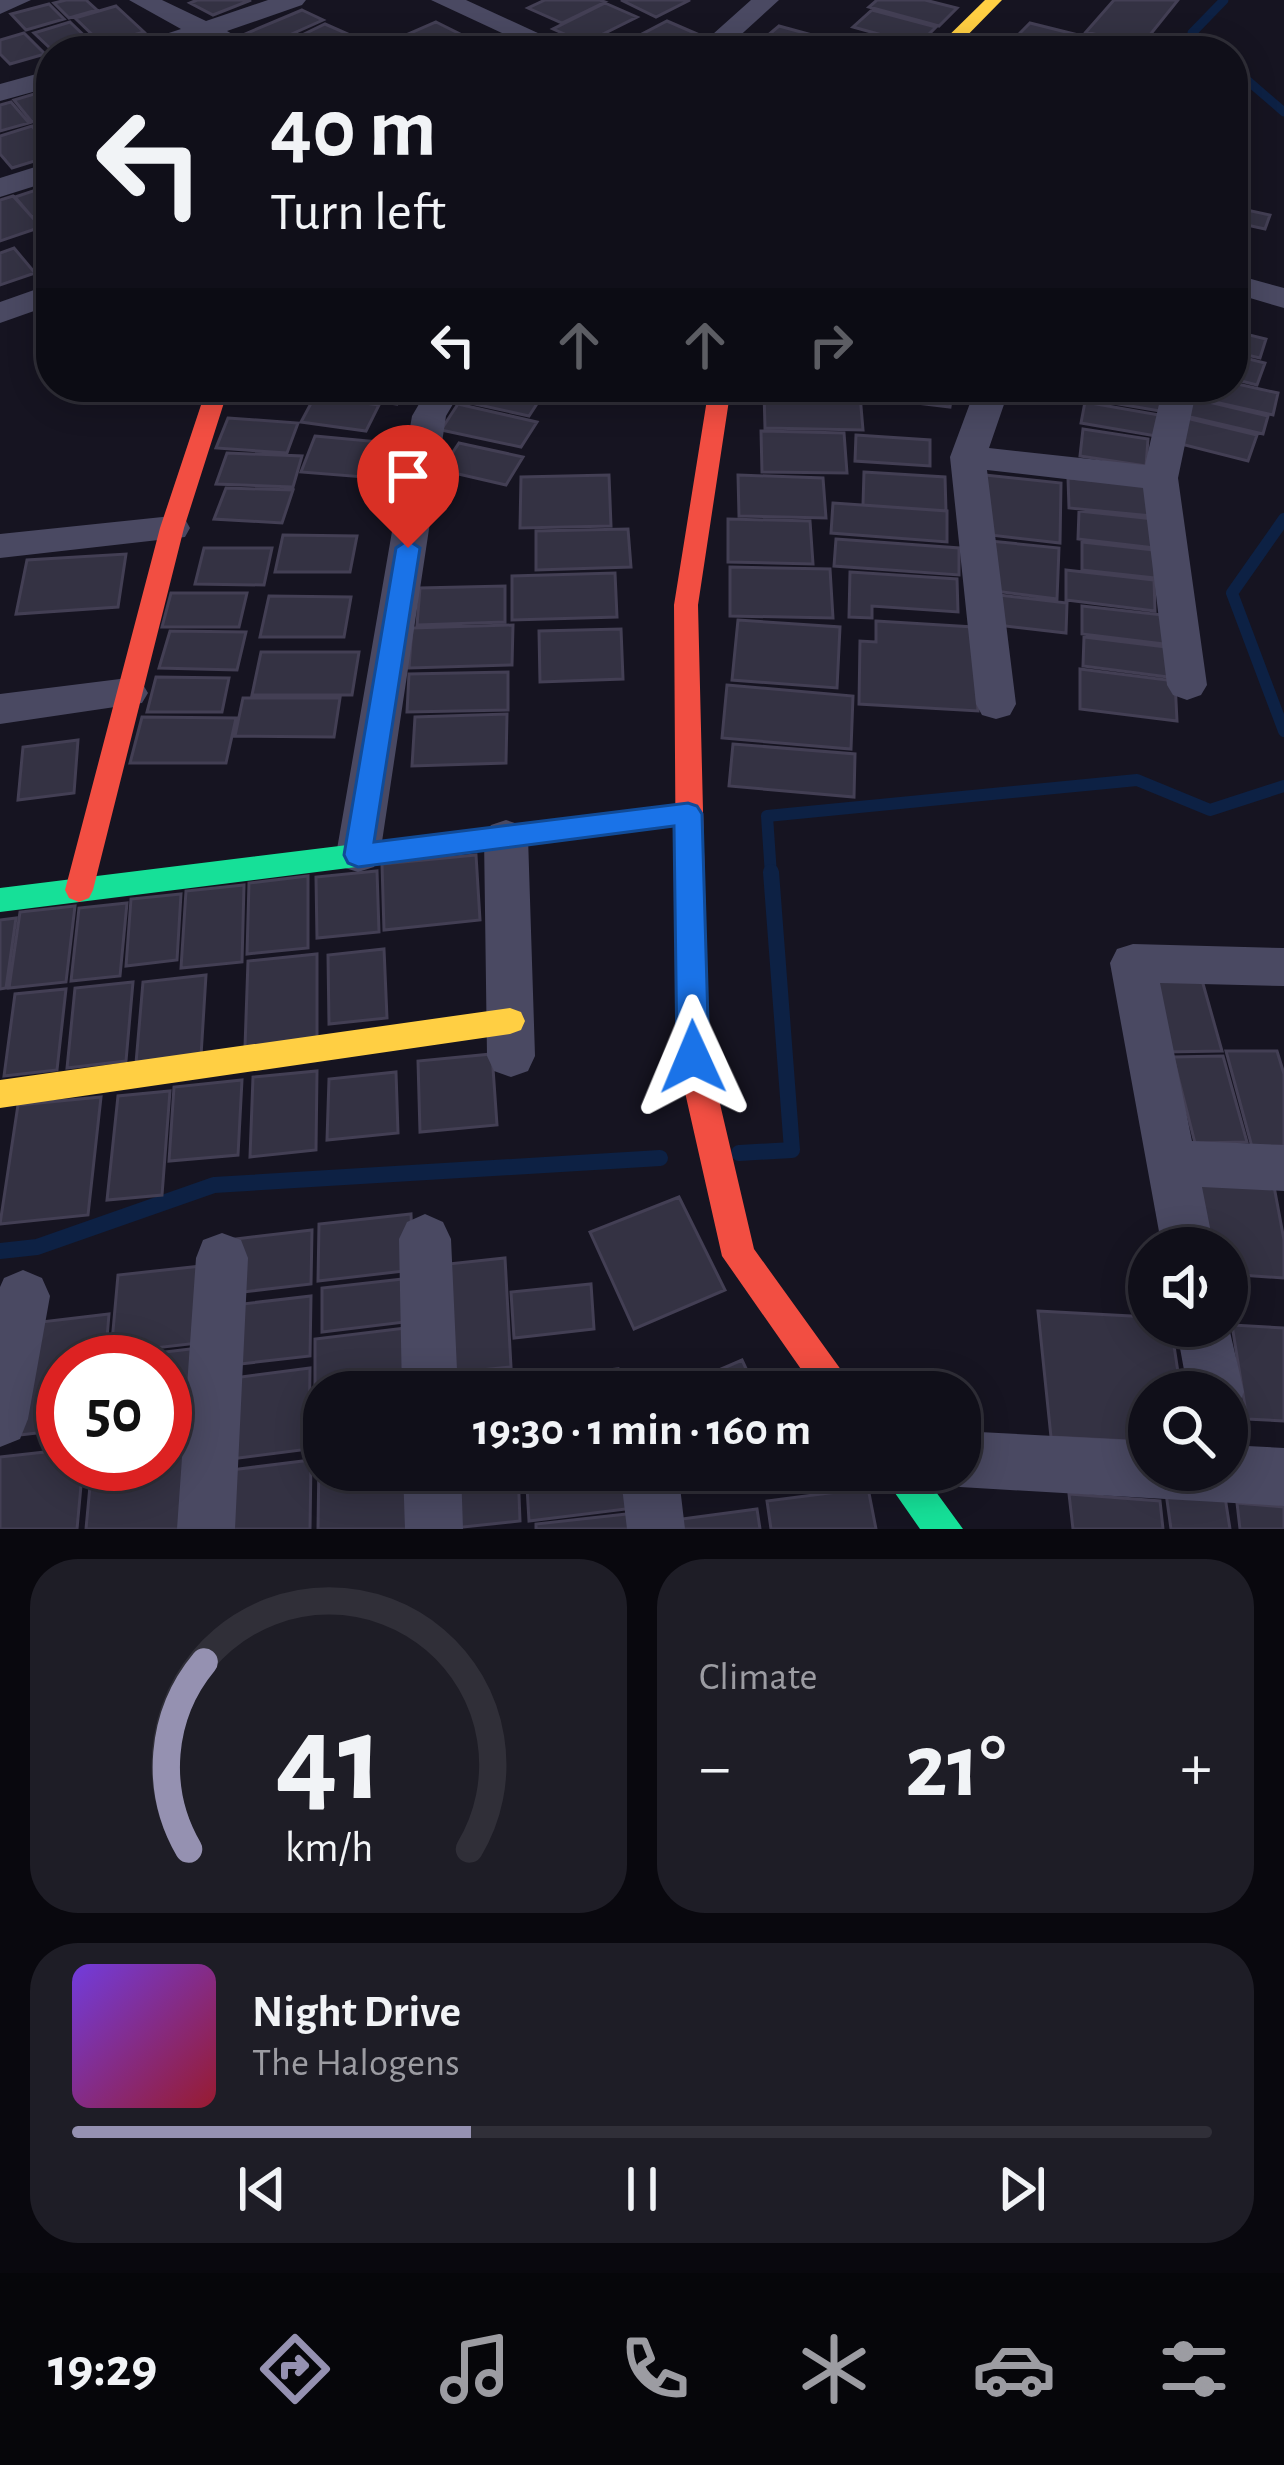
<!DOCTYPE html>
<html lang="en">
<head>
<meta charset="utf-8">
<style>
	body { margin:0; font-family:"Alegreya Sans",sans-serif; background:#1e1d26; color:#f1f3f6; height:100vh; display:flex; flex-direction:column; font-size:45px; white-space:nowrap }
	* { box-sizing:border-box; margin:0 }
	p { font-size:39px; color:#9c9ca2 }
	.icon { flex:none; width:66px; height:66px; fill:none; stroke:currentColor; stroke-width:2; stroke-linecap:round; stroke-linejoin:round }
	.map { position:relative; height:1529px; overflow:hidden }
	.details { display:flex; flex-direction:column; gap:30px; padding:30px; background:#09080e; flex:1 }
	.details>* { flex:none }
	.hud { position:absolute; left:36px; top:36px; width:1212px; height:366px; border-radius:48px; box-shadow:0 6px 30px #0003,0 0 0 3px #302f38; background:#100f19; color:#f1f3f6; overflow:hidden }
	.controls { position:absolute; left:1128px; top:1227px; display:grid; gap:24px }
	.controls a { display:grid; place-items:center; width:120px; height:120px; border-radius:50%; background:#100f19; box-shadow:0 6px 30px #0003,0 0 0 3px #302f38; font-size:60px }
	.speed { position:absolute; left:36px; top:1335px; display:flex; gap:24px; font-size:60px; font-weight:700; text-align:center }
	.speed>* { display:grid; place-content:center; width:156px; height:156px; border-radius:50%; background:#100f19; box-shadow:0 6px 30px #0003,0 0 0 3px #302f38; line-height:1 }
	.speed .limit { border:18px solid #d22; background:#fff; color:#111 }
	.pin { position:absolute; display:grid; place-items:center; width:102px; height:102px; color:#fff; margin:-123px -51px; border-radius:50% 50% 50% 0; rotate:-45deg; box-shadow:0 0 12px #0007 }
	.pin .icon { rotate:45deg }
	.me { position:absolute; width:132px; margin:-66px; rotate:359deg; stroke-linejoin:round; filter:drop-shadow(0 0 9px #0008) }
	.turn { display:flex; align-items:center; gap:42px; height:252px; padding:0 36px; font-size:54px }
	.turn .icon { width:156px; height:156px; stroke-width:2.5 }
	.turn b { display:block; font-size:84px; line-height:102px }
	.lanes { display:flex; align-items:center; height:114px; padding:0 36px; background:#0003; justify-content:center; gap:60px; direction:ltr }
	.lanes .off { opacity:.35 }
	.big { font-size:90px; font-weight:600; line-height:1.1 }
	.details .tile { flex:1; display:flex; flex-direction:column; justify-content:center; gap:18px; min-width:0; padding:0 42px; border-radius:48px; background:#1e1d26 }
	.details .dial { align-items:center; gap:0 }
	.dial svg { height:312px; overflow:visible; fill:none; stroke:#302f38; stroke-width:7; stroke-linecap:round; text-anchor:middle }
	.dial text { fill:#f1f3f6; stroke:none }
	.song { display:flex; align-items:center; gap:36px }
	.cover { width:144px; height:144px; border-radius:18px; background:linear-gradient(135deg,hsl(260 70% 55%),hsl(350 70% 35%)) }
	.played { height:12px; border-radius:6px; background:linear-gradient(90deg,#9591b1 35%,#302f38 35%) }
	.keys { display:flex; justify-content:space-around; direction:ltr }
	.heat { display:flex; justify-content:space-between; align-items:center; font-size:66px; direction:ltr }
	.details .tiles { flex:1; display:grid; gap:30px; grid-template-columns:1fr 1fr }
	.tile:last-child { grid-column:span 2 }
	.trip { position:absolute; left:303px; top:1371px; width:678px; height:120px; border-radius:48px; background:#100f19; box-shadow:0 6px 30px #0003,0 0 0 3px #302f38; font-weight:600; line-height:120px; text-align:center }
	.dock { display:flex; height:192px; justify-content:space-around; align-items:center; background:#06060a; color:#9c9ca2 }
	.dock .icon { width:84px; height:84px }
	.dock .current { color:#9591b1 }
	.dock b { font-size:54px; color:#f1f3f6 }
	.map>svg:first-child { display:block }
</style>
</head>
<body>
<div class="map">
<svg width="1284" height="1529" viewBox="0 0 1284 1529">
	<rect width="100%" height="100%" fill="#161421"/>
	<g fill="none" stroke-linecap="round" stroke-linejoin="round">
		<!-- stream-far2 -->
		<path stroke="#0d2144" stroke-width="9" d="M 1213,51 L 1192,33 L 1224,0
			M 1233,68 L 1284,112"/>
		<!-- stream-far1 -->
		<path stroke="#0d2144" stroke-width="12" d="M 1284,519 L 1232,593 L 1284,731
			M 771,875 L 767,816 L 1137,780 L 1210,810 L 1284,786"/>
		<!-- stream -->
		<path stroke="#0d2144" stroke-width="16" d="M 739,1153 L 792,1150 L 771,872
			M 0,1251 L 37,1247 L 214,1185 L 660,1158"/>
	</g>
	<!-- building -->
	<path fill="#343243" stroke="#433f54" stroke-width="3" d="M 66,0 L 86,0 L 97,10 L 69,18 L 54,3 Z
		M 197,0 L 251,0 L 213,15 L 190,3 Z
		M 545,0 L 600,0 L 605,2 L 562,23 L 528,8 Z
		M 621,0 L 690,0 L 656,17 Z
		M 877,0 L 925,0 L 957,8 L 939,26 L 869,7 Z
		M 1114,0 L 1178,0 L 1141,46 L 1086,32 Z
		M 605,3 L 637,17 L 585,43 L 553,29 Z
		M 49,4 L 64,19 L 26,30 L 11,14 Z
		M 116,6 L 144,32 L 102,44 L 75,18 Z
		M 302,10 L 323,20 L 267,45 L 245,34 Z
		M 872,10 L 936,27 L 918,45 L 853,27 Z
		M 667,21 L 711,40 L 690,51 L 638,51 L 623,44 Z
		M 70,22 L 93,44 L 53,51 L 34,33 Z
		M 436,22 L 468,38 L 440,51 L 390,51 L 381,46 Z
		M 1030,23 L 1090,38 L 1080,50 L 1085,51 L 1002,51 Z
		M 325,24 L 348,34 L 314,51 L 269,51 Z
		M 779,26 L 834,41 L 822,51 L 754,47 Z
		M 24,33 L 45,54 L 10,64 L 0,54 L 0,40 Z
		M 51,89 L 51,116 L 32,122 L 14,100 Z
		M 11,102 L 29,123 L 0,131 L 0,105 Z
		M 32,126 L 51,148 L 51,156 L 12,168 L 0,154 L 0,136 Z
		M 51,185 L 51,211 L 32,217 L 15,197 Z
		M 13,196 L 41,227 L 0,241 L 0,200 Z
		M 1233,207 L 1270,215 L 1265,229 L 1233,222 Z
		M 14,248 L 35,273 L 0,285 L 0,253 Z
		M 1233,331 L 1266,339 L 1260,358 L 1233,352 Z
		M 1233,355 L 1265,363 L 1257,385 L 1233,379 Z
		M 1233,383 L 1278,393 L 1273,415 L 1197,398 L 1200,387 L 1233,387 Z
		M 327,387 L 406,387 L 397,404 L 323,393 Z
		M 470,387 L 518,387 L 544,393 L 529,416 L 461,401 Z
		M 761,387 L 852,387 L 853,392 L 761,390 Z
		M 869,387 L 953,387 L 950,407 L 867,397 Z
		M 1092,387 L 1163,391 L 1160,411 L 1089,399 Z
		M 764,392 L 860,395 L 863,430 L 765,428 Z
		M 315,396 L 379,405 L 366,431 L 301,422 Z
		M 1192,398 L 1268,416 L 1263,434 L 1186,416 Z
		M 1085,402 L 1159,415 L 1156,436 L 1081,423 Z
		M 458,404 L 537,422 L 521,447 L 441,430 Z
		M 1182,417 L 1257,435 L 1248,461 L 1173,442 Z
		M 228,418 L 298,423 L 287,453 L 216,448 Z
		M 1083,429 L 1148,439 L 1146,466 L 1080,456 Z
		M 761,431 L 844,433 L 847,473 L 762,472 Z
		M 856,435 L 930,440 L 930,466 L 855,461 Z
		M 315,436 L 401,444 L 389,479 L 301,472 Z
		M 459,443 L 523,457 L 506,485 L 441,470 Z
		M 227,453 L 302,456 L 293,487 L 216,484 Z
		M 864,472 L 945,477 L 946,511 L 863,505 Z
		M 609,475 L 611,526 L 520,528 L 521,477 Z
		M 738,475 L 823,478 L 826,518 L 739,516 Z
		M 985,475 L 1061,483 L 1060,543 L 982,534 Z
		M 1068,478 L 1149,485 L 1152,516 L 1069,508 Z
		M 226,488 L 293,490 L 282,523 L 214,519 Z
		M 833,503 L 947,511 L 947,542 L 831,533 Z
		M 1079,511 L 1154,519 L 1155,548 L 1078,539 Z
		M 728,519 L 810,521 L 813,564 L 728,562 Z
		M 628,529 L 631,567 L 536,570 L 536,531 Z
		M 283,535 L 357,536 L 350,572 L 275,572 Z
		M 836,539 L 959,548 L 959,575 L 834,566 Z
		M 990,541 L 1059,548 L 1057,599 L 987,590 Z
		M 1082,542 L 1154,550 L 1155,578 L 1082,570 Z
		M 204,548 L 272,548 L 264,585 L 195,584 Z
		M 126,554 L 118,607 L 16,614 L 27,560 Z
		M 730,567 L 830,569 L 833,618 L 730,616 Z
		M 1066,570 L 1154,580 L 1155,611 L 1066,600 Z
		M 850,572 L 957,579 L 958,612 L 872,606 L 872,618 L 849,617 Z
		M 615,573 L 617,617 L 512,620 L 512,576 Z
		M 505,586 L 505,622 L 417,625 L 420,588 Z
		M 171,593 L 247,593 L 239,627 L 162,627 Z
		M 999,595 L 1067,603 L 1066,633 L 997,625 Z
		M 269,596 L 351,597 L 344,637 L 260,637 Z
		M 1082,606 L 1163,615 L 1164,644 L 1082,634 Z
		M 738,620 L 840,627 L 837,688 L 732,680 Z
		M 876,621 L 973,627 L 978,711 L 859,704 L 860,641 L 876,642 Z
		M 513,625 L 512,665 L 409,668 L 412,628 Z
		M 621,629 L 623,679 L 540,682 L 539,631 Z
		M 170,631 L 246,632 L 237,670 L 159,668 Z
		M 1084,637 L 1166,647 L 1168,677 L 1083,666 Z
		M 261,652 L 359,652 L 352,695 L 252,695 Z
		M 1080,669 L 1175,681 L 1177,721 L 1080,709 Z
		M 508,672 L 508,710 L 407,712 L 409,674 Z
		M 156,677 L 229,678 L 222,712 L 147,712 Z
		M 727,685 L 853,696 L 851,749 L 722,738 Z
		M 243,698 L 340,698 L 334,737 L 235,736 Z
		M 507,714 L 506,763 L 412,766 L 415,717 Z
		M 142,717 L 236,718 L 226,763 L 130,763 Z
		M 78,740 L 74,793 L 18,800 L 23,747 Z
		M 733,744 L 855,754 L 854,797 L 729,786 Z
		M 476,855 L 480,920 L 384,930 L 382,864 Z
		M 377,871 L 379,932 L 317,938 L 316,877 Z
		M 308,876 L 308,948 L 247,954 L 249,883 Z
		M 244,885 L 242,962 L 181,968 L 186,891 Z
		M 181,894 L 177,960 L 126,966 L 131,899 Z
		M 127,903 L 120,976 L 71,981 L 79,908 Z
		M 75,906 L 66,982 L 9,988 L 20,912 Z
		M 16,918 L 6,988 L 0,989 L 0,920 Z
		M 384,949 L 387,1018 L 329,1024 L 328,955 Z
		M 317,954 L 317,1039 L 245,1047 L 248,961 Z
		M 1198,966 L 1222,1051 L 1163,1052 L 1142,967 Z
		M 206,975 L 201,1056 L 136,1063 L 143,982 Z
		M 133,982 L 126,1061 L 67,1068 L 75,988 Z
		M 66,989 L 57,1070 L 4,1076 L 15,994 Z
		M 1226,1051 L 1277,1051 L 1284,1074 L 1284,1146 L 1252,1147 Z
		M 492,1054 L 497,1125 L 420,1132 L 418,1061 Z
		M 1223,1056 L 1247,1142 L 1195,1143 L 1173,1057 Z
		M 317,1071 L 316,1150 L 250,1157 L 253,1077 Z
		M 396,1072 L 398,1133 L 327,1140 L 329,1079 Z
		M 242,1080 L 238,1155 L 169,1161 L 174,1087 Z
		M 170,1091 L 162,1195 L 107,1200 L 118,1096 Z
		M 101,1097 L 88,1215 L 0,1224 L 18,1105 Z
		M 1185,1176 L 1273,1181 L 1284,1240 L 1284,1278 L 1227,1274 L 1227,1248 L 1196,1248 Z
		M 679,1197 L 725,1290 L 634,1329 L 590,1232 Z
		M 411,1214 L 413,1270 L 318,1281 L 319,1224 Z
		M 312,1230 L 311,1284 L 225,1294 L 227,1240 Z
		M 505,1258 L 511,1367 L 451,1373 L 448,1264 Z
		M 211,1265 L 207,1342 L 111,1353 L 118,1275 Z
		M 412,1278 L 413,1321 L 322,1332 L 322,1288 Z
		M 591,1284 L 594,1329 L 514,1338 L 511,1292 Z
		M 311,1296 L 310,1356 L 222,1366 L 225,1306 Z
		M 1038,1311 L 1149,1317 L 1149,1326 L 1171,1326 L 1181,1392 L 1149,1392 L 1149,1442 L 1051,1437 Z
		M 109,1314 L 105,1362 L 63,1362 L 63,1430 L 11,1436 L 24,1324 Z
		M 1232,1325 L 1284,1328 L 1284,1421 L 1247,1419 Z
		M 414,1327 L 415,1392 L 324,1392 L 324,1404 L 315,1406 L 315,1339 Z
		M 199,1348 L 194,1427 L 165,1430 L 165,1362 L 114,1362 L 114,1358 Z
		M 742,1360 L 757,1392 L 668,1392 Z
		M 310,1368 L 309,1449 L 223,1460 L 226,1379 Z
		M 618,1369 L 620,1392 L 524,1392 L 523,1379 Z
		M 517,1372 L 518,1392 L 441,1392 L 441,1380 Z
		M 203,1431 L 198,1529 L 86,1529 L 92,1464 L 165,1464 L 165,1435 Z
		M 63,1450 L 63,1464 L 83,1464 L 77,1529 L 0,1529 L 0,1457 Z
		M 319,1459 L 324,1459 L 324,1470 L 425,1470 L 427,1529 L 318,1529 Z
		M 311,1460 L 310,1529 L 221,1529 L 223,1471 Z
		M 442,1470 L 518,1470 L 520,1521 L 444,1529 Z
		M 526,1470 L 639,1470 L 642,1507 L 529,1521 Z
		M 868,1488 L 876,1529 L 771,1529 L 767,1501 Z
		M 1166,1493 L 1225,1497 L 1230,1529 L 1171,1529 Z
		M 1069,1494 L 1160,1501 L 1163,1529 L 1073,1529 Z
		M 1237,1503 L 1284,1507 L 1284,1529 L 1240,1529 Z
		M 757,1509 L 760,1529 L 668,1529 L 667,1521 Z
		M 636,1513 L 638,1529 L 536,1529 L 536,1524 Z"/>
	<g fill="none" stroke-linecap="round" stroke-linejoin="round">
		<!-- street -->
		<path fill="#4a4962" fill-rule="evenodd" d="M 0,0 L 31,0 L 0,14 Z
			M 129,0 L 162,0 L 206,21 L 268,0 L 306,0 L 302,5 L 227,31 L 261,51 L 227,51 L 202,39 L 167,51 L 128,51 L 132,45 L 181,29 Z
			M 431,0 L 466,0 L 577,51 L 541,51 Z
			M 751,0 L 779,0 L 723,51 L 694,51 Z
			M 51,70 L 51,87 L 0,101 L 0,84 Z
			M 51,162 L 51,181 L 0,197 L 0,178 Z
			M 1233,274 L 1284,288 L 1284,308 L 1233,293 Z
			M 51,284 L 51,305 L 0,323 L 0,302 Z
			M 429,387 L 463,387 L 446,416 L 380,855 L 374,867 L 358,872 L 342,867 L 336,855 L 412,416 Z
			M 976,387 L 1010,387 L 989,448 L 1145,465 L 1163,387 L 1197,387 L 1178,478 L 1207,685 L 1201,695 L 1187,700 L 1173,695 L 1167,685 L 1143,488 L 987,470 L 1016,704 L 1010,715 L 996,719 L 982,715 L 976,704 L 950,457 Z
			M 172,516 L 185,519 L 190,528 L 185,537 L 0,558 L 0,534 Z
			M 128,678 L 142,683 L 148,693 L 142,703 L 0,724 L 0,694 Z
			M 506,820 L 521,825 L 528,837 L 535,1056 L 528,1071 L 511,1077 L 494,1071 L 487,1056 L 484,837 L 491,825 Z
			M 1133,944 L 1284,948 L 1284,986 L 1160,983 L 1192,1141 L 1284,1145 L 1284,1191 L 1202,1187 L 1214,1248 L 1162,1248 L 1110,963 L 1117,949 Z
			M 425,1214 L 443,1222 L 451,1239 L 458,1392 L 402,1392 L 399,1239 L 407,1222 Z
			M 222,1233 L 241,1240 L 248,1258 L 235,1529 L 177,1529 L 196,1258 L 203,1240 Z
			M 23,1270 L 42,1278 L 50,1296 L 28,1419 L 20,1439 L 0,1447 L 0,1287 L 4,1278 Z
			M 1227,1319 L 1244,1392 L 1236,1412 L 1227,1415 L 1227,1392 L 1188,1392 L 1176,1326 L 1227,1326 Z
			M 960,1431 L 1149,1441 L 1149,1470 L 1227,1470 L 1227,1445 L 1284,1448 L 1284,1506 L 960,1487 L 940,1479 L 936,1470 L 960,1470 Z
			M 403,1470 L 461,1470 L 463,1529 L 405,1529 Z
			M 620,1470 L 678,1470 L 685,1529 L 627,1529 Z"/>
		<!-- fast -->
		<path fill="#16e098" fill-rule="evenodd" d="M 688,803 L 698,806 L 702,814 L 698,822 L 688,825 L 0,912 L 0,888 Z
			M 879,1470 L 920,1470 L 963,1529 L 920,1529 Z"/>
		<!-- slow -->
		<path fill="#ffcf43" fill-rule="evenodd" d="M 985,0 L 1002,0 L 952,51 L 933,51 Z
			M 510,1008 L 521,1012 L 525,1021 L 521,1030 L 510,1034 L 0,1108 L 0,1080 Z"/>
		<!-- jam -->
		<path fill="#f24e42" fill-rule="evenodd" d="M 207,387 L 229,387 L 184,528 L 93,890 L 89,898 L 79,902 L 69,898 L 65,890 L 160,528 Z
			M 709,387 L 731,387 L 698,605 L 709,1057 L 754,1249 L 857,1392 L 817,1392 L 722,1256 L 677,1057 L 674,605 Z"/>
	</g>
	<!-- route -->
	<path fill="#1a73e8" stroke="#114b97" stroke-width="3" d="M 408,540 L 420,548 L 374,842 L 688,803 L 697,806 L 702,814 L 709,1057 L 704,1067 L 693,1071 L 682,1067 L 677,1057 L 674,826 L 358,867 L 348,863 L 344,855 L 396,548 Z"/>
</svg>
<div class="controls">
<a><svg class="icon" aria-label="sound" viewBox="0 0 24 24"><path d="M4 9h4l5-4v14l-5-4H4zM17 9q2 3 0 6"/></svg></a>
<a><svg class="icon" aria-label="search" viewBox="0 0 24 24"><circle cx="10" cy="10" r="6"/><path d="M15 15l6 6"/></svg></a>
</div>
<div class="speed"><div class="limit">50</div></div>
<div class="pin" style="left:408px;top:548px;background:#d93025"><svg class="icon" aria-label="arrive" viewBox="0 0 24 24"><path d="M6 21V4h12l-3 4 3 4H6"/></svg></div>
<svg class="me" style="left:693px;top:1057px" viewBox="-20 -20 40 40"><path d="M0-17L14 15 0 8-14 15z" fill="#1a73e8" stroke="#fff" stroke-width="4"/></svg>
<div class="trip">19:30 · 1 min · 160 m</div>
<div class="hud">
<div class="turn"><svg class="icon" aria-label="left" viewBox="0 0 24 24"><path d="M17 20v-9H6M10 6l-5 5 5 5"/></svg><div><b>40 m</b>Turn left</div></div>
<div class="lanes"><svg class="icon" aria-label="left" viewBox="0 0 24 24"><path d="M17 20v-9H6M10 6l-5 5 5 5"/></svg><svg class="icon off" aria-label="ahead" viewBox="0 0 24 24"><path d="M12 20V5M6 11l6-6 6 6"/></svg><svg class="icon off" aria-label="ahead" viewBox="0 0 24 24"><path d="M12 20V5M6 11l6-6 6 6"/></svg><svg class="icon off" aria-label="right" viewBox="0 0 24 24"><path d="M7 20v-9h11M14 6l5 5-5 5"/></svg></div>
</div>
</div>
<section class="details">
<div class="tiles">
<div class="tile dial"><svg viewBox="0 0 100 80">
<path d="M14 69A42 42 0 1 1 86 69"/>
<path d="M14 69A42 42 0 0 1 18 21" stroke="#9591b1"/>
<text x="50" y="56" font-size="32" font-weight="700">41</text>
<text x="50" y="72" font-size="11">km/h</text>
</svg></div>
<div class="tile"><p>Climate</p>
<div class="heat"><a>−</a><b class="big">21°</b><a>+</a></div>
</div>
<div class="tile">
<div class="song"><i class="cover"></i><div><b>Night Drive</b><p>The Halogens</p></div></div>
<div class="played"></div>
<div class="keys"><svg class="icon" aria-label="previous" viewBox="0 0 24 24"><path d="M18 5L8 12l10 7zM5 5v14"/></svg><svg class="icon" aria-label="pause" viewBox="0 0 24 24"><path d="M8 5v14M16 5v14"/></svg><svg class="icon" aria-label="next" viewBox="0 0 24 24"><path d="M6 5l10 7-10 7zM19 5v14"/></svg></div>
</div>
</div>
</section>
<nav class="dock">
<b>19:29</b>
<svg class="icon current" aria-label="directions" viewBox="0 0 24 24"><path d="M12 3l9 9-9 9-9-9zM9 14v-3h6M13 9l2 2-2 2"/></svg>
<svg class="icon" aria-label="music" viewBox="0 0 24 24"><path d="M9 18V5l10-2v13"/><circle cx="6" cy="18" r="3"/><circle cx="16" cy="16" r="3"/></svg>
<svg class="icon" aria-label="phone" viewBox="0 0 24 24"><path d="M5 4h4l2 5-3 2q2 4 5 5l2-3 5 2v4C11 20 4 13 5 4z"/></svg>
<svg class="icon" aria-label="climate" viewBox="0 0 24 24"><path d="M12 3v18M4 7l16 10M4 17L20 7"/></svg>
<svg class="icon" aria-label="car" viewBox="0 0 24 24"><path d="M5 17H2v-5l4-1 3-4h7l3 4 3 1v5h-3M9 17h6M6 11h13"/><circle cx="7" cy="17" r="2"/><circle cx="17" cy="17" r="2"/></svg>
<svg class="icon" aria-label="filters" viewBox="0 0 24 24"><path d="M4 7h16M4 17h16"/><circle cx="9" cy="7" r="2"/><circle cx="15" cy="17" r="2"/></svg>
</nav>
</body>
</html>
